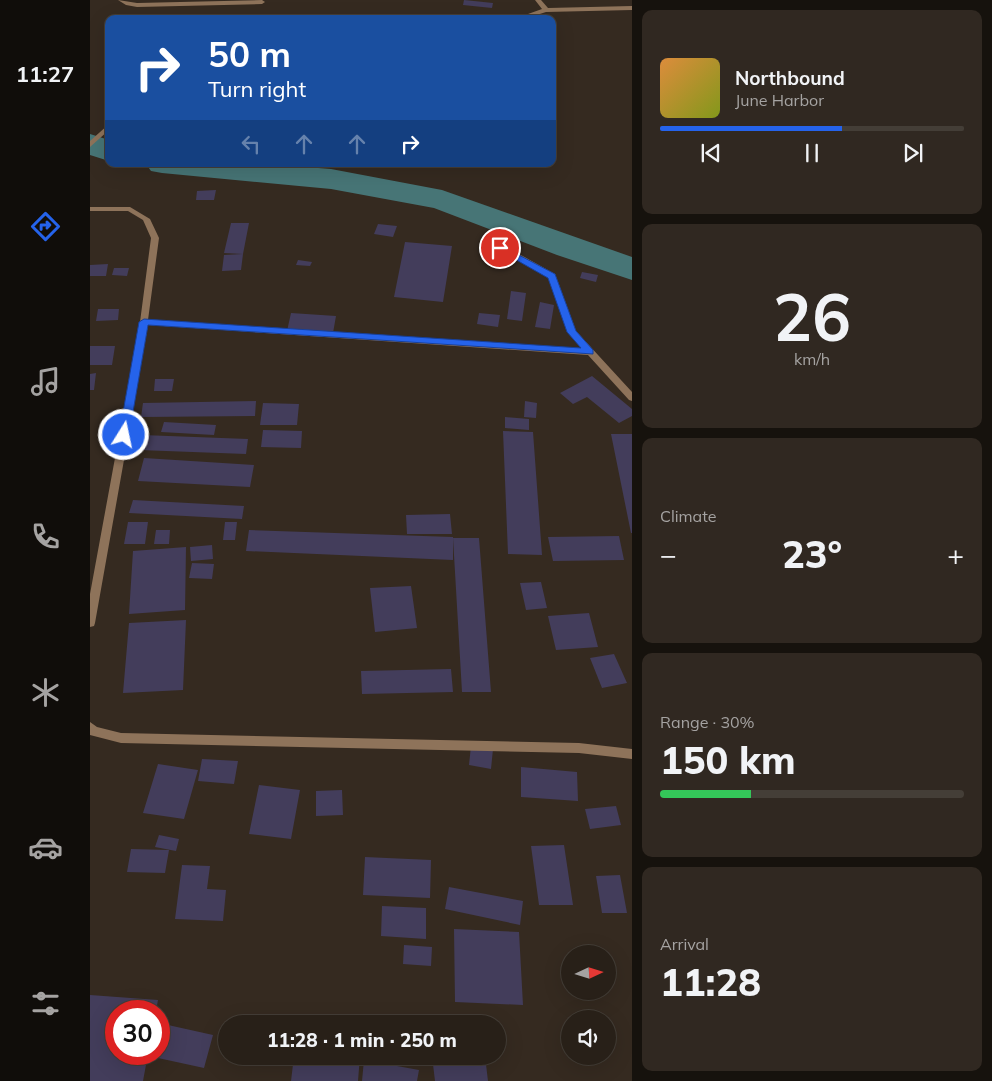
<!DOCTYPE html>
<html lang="en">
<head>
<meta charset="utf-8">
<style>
	body { margin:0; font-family:Mulish,sans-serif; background:#302821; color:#f1f3f6; height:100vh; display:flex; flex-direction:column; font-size:19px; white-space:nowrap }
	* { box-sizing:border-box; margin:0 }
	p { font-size:16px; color:#a5a3a2 }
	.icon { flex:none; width:28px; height:28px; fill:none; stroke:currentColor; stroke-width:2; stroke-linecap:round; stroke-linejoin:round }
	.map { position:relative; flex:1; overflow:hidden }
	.panel { display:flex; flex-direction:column; gap:10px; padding:10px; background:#16120d; width:360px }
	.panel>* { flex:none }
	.hud { position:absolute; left:15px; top:15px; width:451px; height:152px; border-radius:10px; box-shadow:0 5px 20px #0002,0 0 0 1px #443e37; background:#1a4fa0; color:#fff; overflow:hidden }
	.needle { width:32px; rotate:86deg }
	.fabs { position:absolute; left:471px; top:945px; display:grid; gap:10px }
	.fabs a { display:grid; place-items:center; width:55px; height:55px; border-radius:50%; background:#282018; box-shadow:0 5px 20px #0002,0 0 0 1px #443e37; font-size:25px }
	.speed { position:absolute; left:15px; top:1000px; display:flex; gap:10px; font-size:25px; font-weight:700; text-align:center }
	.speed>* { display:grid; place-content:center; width:65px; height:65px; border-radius:50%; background:#282018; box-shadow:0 5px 20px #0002,0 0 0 1px #443e37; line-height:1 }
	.speed .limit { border:8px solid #d22; background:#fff; color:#111 }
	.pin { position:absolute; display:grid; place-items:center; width:42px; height:42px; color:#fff; margin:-21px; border:2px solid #fff; border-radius:50%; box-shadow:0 1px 5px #0007 }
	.me { position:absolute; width:55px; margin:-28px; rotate:10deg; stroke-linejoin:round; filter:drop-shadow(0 0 4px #0008) }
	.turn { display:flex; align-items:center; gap:18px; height:105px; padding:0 20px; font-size:22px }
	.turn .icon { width:65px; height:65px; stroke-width:2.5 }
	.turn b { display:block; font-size:35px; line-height:42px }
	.lanes { display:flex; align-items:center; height:48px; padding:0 20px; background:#0003; justify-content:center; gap:25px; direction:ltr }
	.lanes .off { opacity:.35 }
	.big { font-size:38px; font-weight:800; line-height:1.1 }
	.panel .widget { flex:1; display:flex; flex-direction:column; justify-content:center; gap:8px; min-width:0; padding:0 18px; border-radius:10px; background:#302821 }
	.panel .dial { align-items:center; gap:0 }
	.dial b { font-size:65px; line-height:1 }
	.song { display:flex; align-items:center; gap:15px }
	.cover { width:60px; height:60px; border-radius:8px; background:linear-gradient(135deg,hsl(30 70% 55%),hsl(70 70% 35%)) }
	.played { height:5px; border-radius:2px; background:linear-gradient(90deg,#2563eb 60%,#443e37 60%) }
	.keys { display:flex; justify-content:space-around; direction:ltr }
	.heat { display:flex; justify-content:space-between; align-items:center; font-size:28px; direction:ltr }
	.charge { height:8px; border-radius:4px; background:linear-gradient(90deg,#34c759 30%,#443e37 0) }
	.trip { position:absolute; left:128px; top:1015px; width:288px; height:50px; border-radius:25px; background:#282018; box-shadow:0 5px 20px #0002,0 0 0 1px #443e37; font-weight:800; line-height:50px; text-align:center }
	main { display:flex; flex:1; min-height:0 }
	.tabs { display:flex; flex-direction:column; width:90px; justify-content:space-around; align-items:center; background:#100d0a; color:#a5a3a2 }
	.tabs .icon { width:35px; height:35px }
	.tabs .selected { color:#2563eb }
	.tabs b { font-size:22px; color:#f1f3f6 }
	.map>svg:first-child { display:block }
</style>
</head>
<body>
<main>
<nav class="tabs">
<b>11:27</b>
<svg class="icon selected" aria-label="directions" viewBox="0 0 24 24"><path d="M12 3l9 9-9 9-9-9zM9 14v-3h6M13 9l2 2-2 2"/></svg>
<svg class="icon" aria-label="music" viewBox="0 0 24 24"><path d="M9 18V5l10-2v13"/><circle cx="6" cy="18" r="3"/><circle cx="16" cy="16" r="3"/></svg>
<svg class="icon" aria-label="phone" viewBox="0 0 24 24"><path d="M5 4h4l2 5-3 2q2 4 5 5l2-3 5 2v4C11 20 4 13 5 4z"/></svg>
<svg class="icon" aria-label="climate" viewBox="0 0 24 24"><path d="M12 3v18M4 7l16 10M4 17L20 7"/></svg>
<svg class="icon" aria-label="car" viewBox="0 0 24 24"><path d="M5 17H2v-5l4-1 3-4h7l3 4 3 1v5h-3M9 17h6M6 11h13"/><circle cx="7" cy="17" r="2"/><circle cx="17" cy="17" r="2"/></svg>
<svg class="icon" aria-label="filters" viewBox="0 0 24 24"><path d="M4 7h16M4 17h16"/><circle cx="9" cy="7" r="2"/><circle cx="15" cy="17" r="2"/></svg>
</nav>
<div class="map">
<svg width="542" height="1081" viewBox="0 0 542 1081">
	<rect width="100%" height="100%" fill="#352a20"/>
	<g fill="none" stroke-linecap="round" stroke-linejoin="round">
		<!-- river -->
		<path fill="#477576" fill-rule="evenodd" d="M 0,134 L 19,140 L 19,161 L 0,155 Z
			M 56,164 L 177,164 L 241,169 L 352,190 L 542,257 L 542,280 L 467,255 L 344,208 L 241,189 L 72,173 L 61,171 Z"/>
	</g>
	<!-- building -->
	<path fill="#433d5b" d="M 374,0 L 403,3 L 402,8 L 373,5 Z
		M 126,190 L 124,200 L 106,200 L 107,191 Z
		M 141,223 L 159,223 L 153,254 L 134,253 Z
		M 288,224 L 307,226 L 303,237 L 284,234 Z
		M 315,242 L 362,246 L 353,302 L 304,297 Z
		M 153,254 L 151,270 L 132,271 L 134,255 Z
		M 208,260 L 222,262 L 220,266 L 206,265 Z
		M 18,264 L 16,276 L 0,276 L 0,265 Z
		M 24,268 L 39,268 L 37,276 L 22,275 Z
		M 492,272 L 508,275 L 506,282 L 490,278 Z
		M 421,291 L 436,293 L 432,321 L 417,319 Z
		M 450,302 L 464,305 L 460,329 L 445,327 Z
		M 8,309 L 29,309 L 28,320 L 6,321 Z
		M 201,313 L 246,316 L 243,333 L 197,331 Z
		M 389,313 L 410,315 L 408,327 L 387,324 Z
		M 0,346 L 25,346 L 22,365 L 0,365 Z
		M 6,373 L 4,390 L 0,390 L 0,374 Z
		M 502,376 L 542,409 L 542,416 L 529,423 L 497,397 L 483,404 L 470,393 Z
		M 65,379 L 84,379 L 82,391 L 64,391 Z
		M 166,401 L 165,416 L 51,417 L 53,403 Z
		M 435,401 L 447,403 L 446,418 L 434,417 Z
		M 173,403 L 209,404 L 207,425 L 170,425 Z
		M 415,417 L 439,419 L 439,430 L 415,428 Z
		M 74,422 L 126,425 L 124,435 L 71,432 Z
		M 173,430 L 212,431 L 211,448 L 171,447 Z
		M 413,431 L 443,432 L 452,555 L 418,554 Z
		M 521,434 L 542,434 L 542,533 L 541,533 Z
		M 52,435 L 158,439 L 156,454 L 49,450 Z
		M 54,458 L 164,465 L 160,487 L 48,481 Z
		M 43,500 L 154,506 L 152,519 L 39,513 Z
		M 360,514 L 362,534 L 317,534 L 316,515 Z
		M 38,522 L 58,522 L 55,544 L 34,544 Z
		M 135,522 L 147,522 L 145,540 L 133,540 Z
		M 66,530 L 80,530 L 79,544 L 64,544 Z
		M 159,530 L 363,537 L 363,560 L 156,551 Z
		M 529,536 L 534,560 L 463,561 L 458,537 Z
		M 363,538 L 389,538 L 401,692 L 372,692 Z
		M 122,545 L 123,559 L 101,561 L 100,547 Z
		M 96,547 L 95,610 L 39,614 L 43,551 Z
		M 102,563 L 124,564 L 122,579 L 99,578 Z
		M 451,582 L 457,608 L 436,610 L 430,583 Z
		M 321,586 L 327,628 L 285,632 L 280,588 Z
		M 499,613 L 508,647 L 466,650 L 458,616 Z
		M 96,620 L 93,690 L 33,693 L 39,623 Z
		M 524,654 L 537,683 L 512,688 L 500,658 Z
		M 361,669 L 363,692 L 272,694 L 271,671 Z
		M 381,746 L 403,749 L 401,769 L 379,765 Z
		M 112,759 L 148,761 L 144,784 L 108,781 Z
		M 68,764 L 108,770 L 94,819 L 53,813 Z
		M 431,767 L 487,772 L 488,801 L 431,797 Z
		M 169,785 L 210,790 L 201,839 L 159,834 Z
		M 252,790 L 253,815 L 226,816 L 226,791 Z
		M 526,806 L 531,825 L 500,829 L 495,809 Z
		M 69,835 L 89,839 L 86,851 L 65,847 Z
		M 474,845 L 483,905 L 449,905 L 441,846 Z
		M 41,849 L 79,850 L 75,873 L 37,872 Z
		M 275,857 L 341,860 L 340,898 L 273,895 Z
		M 92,865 L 120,866 L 117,889 L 136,890 L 133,921 L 85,919 Z
		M 530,875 L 537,913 L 512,913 L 506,876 Z
		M 359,887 L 433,901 L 430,925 L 355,909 Z
		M 292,906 L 336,908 L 336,939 L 291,936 Z
		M 364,929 L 429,932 L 433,1005 L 365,1002 Z
		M 314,945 L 342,947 L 341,966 L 313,964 Z
		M 0,995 L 68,1000 L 66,1011 L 26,1011 L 26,1054 L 58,1054 L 53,1081 L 0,1081 Z
		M 78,1025 L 123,1035 L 114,1068 L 68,1058 Z
		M 204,1056 L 270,1056 L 268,1081 L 201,1081 Z
		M 342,1056 L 395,1056 L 398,1081 L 345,1081 Z
		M 274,1060 L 329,1070 L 327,1081 L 272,1081 Z"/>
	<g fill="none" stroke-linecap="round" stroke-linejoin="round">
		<!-- minor -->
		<path fill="#8e735a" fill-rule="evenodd" d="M 28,0 L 47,3 L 172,0 L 175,2 L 172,4 L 47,7 L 36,5 Z
			M 445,0 L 451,0 L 458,8 L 542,6 L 542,10 L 456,12 L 434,19 L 424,19 L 452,9 Z
			M 19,124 L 19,130 L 0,147 L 0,141 Z
			M 0,207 L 40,207 L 60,219 L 69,238 L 58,320 L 492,349 L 478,332 L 458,277 L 406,247 L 410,245 L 413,245 L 465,274 L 486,331 L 542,392 L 542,401 L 539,400 L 498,355 L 58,325 L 5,623 L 4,626 L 0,627 L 0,594 L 50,322 L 61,238 L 53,220 L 38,211 L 0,211 Z
			M 0,722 L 7,727 L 31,733 L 489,743 L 542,749 L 542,759 L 489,753 L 31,743 L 0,735 Z"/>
	</g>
	<!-- route -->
	<path fill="#2563eb" stroke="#184099" d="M 410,245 L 465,274 L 486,331 L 503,350 L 503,354 L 58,325 L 39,435 L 34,439 L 29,435 L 49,322 L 54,319 L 491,348 L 477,332 L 458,278 L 407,249 L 407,246 Z"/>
</svg>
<div class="fabs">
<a><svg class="needle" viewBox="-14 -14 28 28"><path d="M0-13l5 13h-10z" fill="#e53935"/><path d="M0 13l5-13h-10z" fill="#a5a3a2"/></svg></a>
<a><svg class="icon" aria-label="sound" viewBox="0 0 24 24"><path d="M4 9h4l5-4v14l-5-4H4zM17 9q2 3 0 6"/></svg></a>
</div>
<div class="speed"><div class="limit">30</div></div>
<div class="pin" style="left:410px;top:248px;background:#d93025"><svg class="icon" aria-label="arrive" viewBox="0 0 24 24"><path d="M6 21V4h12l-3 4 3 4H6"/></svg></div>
<svg class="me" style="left:34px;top:435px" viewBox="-20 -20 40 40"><circle r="17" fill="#2563eb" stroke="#fff" stroke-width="3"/><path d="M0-11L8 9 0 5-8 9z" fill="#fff"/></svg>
<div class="trip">11:28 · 1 min · 250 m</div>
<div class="hud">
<div class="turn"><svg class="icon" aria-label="right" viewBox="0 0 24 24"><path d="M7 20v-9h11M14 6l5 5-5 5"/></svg><div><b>50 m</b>Turn right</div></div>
<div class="lanes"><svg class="icon off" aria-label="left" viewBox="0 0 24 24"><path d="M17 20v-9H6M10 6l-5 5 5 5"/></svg><svg class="icon off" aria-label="ahead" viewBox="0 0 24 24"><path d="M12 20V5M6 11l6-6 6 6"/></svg><svg class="icon off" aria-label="ahead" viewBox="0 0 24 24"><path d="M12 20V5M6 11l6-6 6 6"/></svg><svg class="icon" aria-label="right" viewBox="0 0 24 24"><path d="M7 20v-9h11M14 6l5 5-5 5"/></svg></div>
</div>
</div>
<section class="panel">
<div class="widget">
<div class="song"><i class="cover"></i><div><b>Northbound</b><p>June Harbor</p></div></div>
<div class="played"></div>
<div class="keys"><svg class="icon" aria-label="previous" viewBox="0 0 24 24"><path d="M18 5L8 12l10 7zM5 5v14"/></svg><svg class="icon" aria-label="pause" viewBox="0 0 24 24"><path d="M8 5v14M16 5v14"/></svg><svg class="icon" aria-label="next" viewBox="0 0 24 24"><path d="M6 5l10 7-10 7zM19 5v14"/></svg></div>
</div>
<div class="widget dial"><b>26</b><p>km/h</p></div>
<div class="widget"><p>Climate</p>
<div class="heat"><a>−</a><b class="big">23°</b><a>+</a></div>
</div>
<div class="widget"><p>Range · 30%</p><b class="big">150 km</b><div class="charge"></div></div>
<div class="widget"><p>Arrival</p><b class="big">11:28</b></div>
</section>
</main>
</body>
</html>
